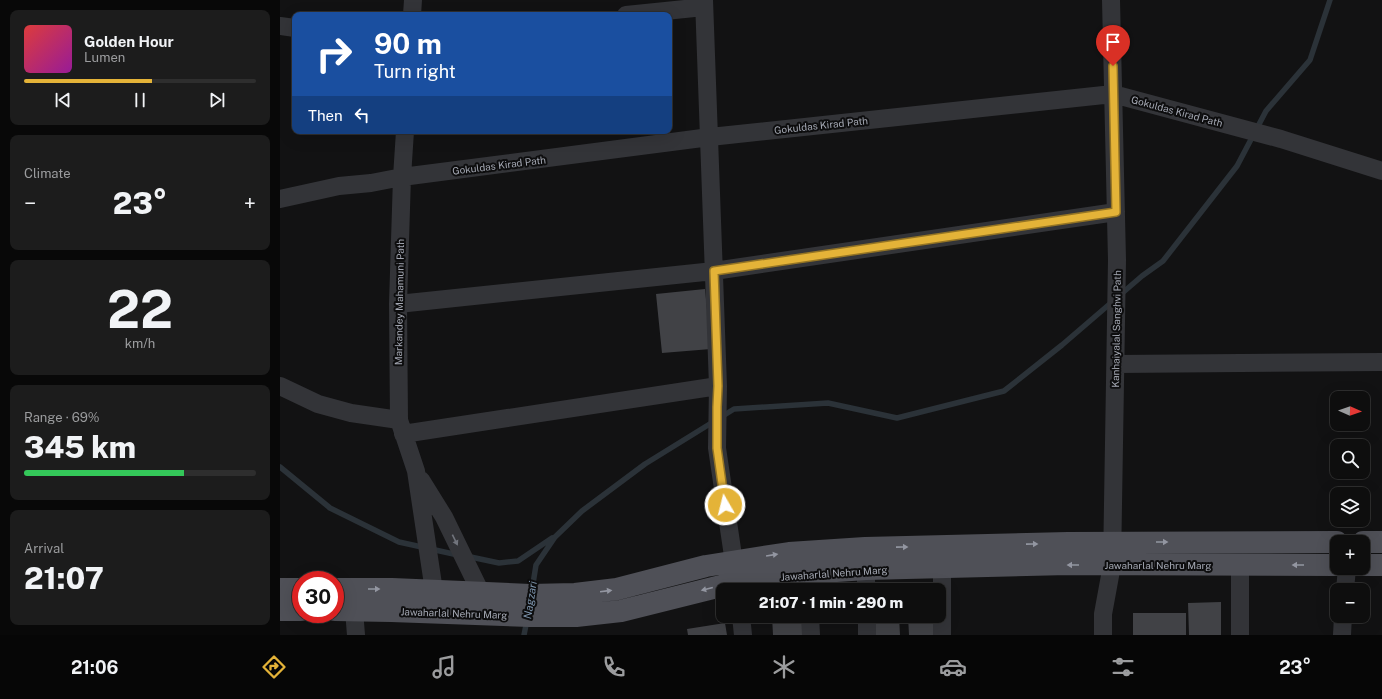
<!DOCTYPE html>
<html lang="en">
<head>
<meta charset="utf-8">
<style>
	body { margin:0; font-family:"Public Sans",sans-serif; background:#1c1c1c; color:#f1f3f6; height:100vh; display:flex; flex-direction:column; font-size:15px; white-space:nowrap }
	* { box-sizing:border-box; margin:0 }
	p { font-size:13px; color:#9b9c9e }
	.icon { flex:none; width:22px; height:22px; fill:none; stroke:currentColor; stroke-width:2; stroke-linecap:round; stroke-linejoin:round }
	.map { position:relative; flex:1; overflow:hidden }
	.panel { display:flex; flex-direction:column; gap:10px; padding:10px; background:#080808; width:280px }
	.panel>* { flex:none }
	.banner { position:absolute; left:12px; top:12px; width:380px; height:122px; border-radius:8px; box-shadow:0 4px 16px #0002,0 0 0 1px #2e2e2e; background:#1a4fa0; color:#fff; overflow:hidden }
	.needle { width:26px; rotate:92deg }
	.fabs { position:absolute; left:1050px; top:391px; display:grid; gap:8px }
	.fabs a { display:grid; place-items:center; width:40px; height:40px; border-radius:8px; background:#0e0e0e; box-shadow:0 4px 16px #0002,0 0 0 1px #2e2e2e; font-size:20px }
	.speed { position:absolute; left:12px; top:571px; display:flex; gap:8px; font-size:20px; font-weight:700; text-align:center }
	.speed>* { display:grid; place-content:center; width:52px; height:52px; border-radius:50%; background:#0e0e0e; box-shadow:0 4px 16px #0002,0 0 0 1px #2e2e2e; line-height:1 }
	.speed .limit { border:6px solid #d22; background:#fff; color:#111 }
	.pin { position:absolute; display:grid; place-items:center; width:34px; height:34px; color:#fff; margin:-41px -17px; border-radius:50% 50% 50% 0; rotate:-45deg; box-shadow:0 0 4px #0007 }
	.pin .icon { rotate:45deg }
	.me { position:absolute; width:44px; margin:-22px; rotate:352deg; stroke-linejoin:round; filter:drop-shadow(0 0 3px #0008) }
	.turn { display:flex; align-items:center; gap:14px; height:84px; padding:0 16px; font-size:18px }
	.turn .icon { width:52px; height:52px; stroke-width:2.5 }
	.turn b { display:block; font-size:28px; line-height:34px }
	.then { display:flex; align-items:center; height:38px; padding:0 16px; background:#0003; gap:8px; font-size:15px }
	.big { font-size:30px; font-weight:800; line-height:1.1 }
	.panel .widget { flex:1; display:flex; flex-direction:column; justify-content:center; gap:6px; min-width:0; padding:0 14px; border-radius:8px; background:#1c1c1c }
	.panel .dial { align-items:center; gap:0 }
	.dial b { font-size:52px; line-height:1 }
	.song { display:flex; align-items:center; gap:12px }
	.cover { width:48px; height:48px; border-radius:6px; background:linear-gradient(135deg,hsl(0 70% 55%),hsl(300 70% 35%)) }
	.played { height:4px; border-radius:2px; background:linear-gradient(90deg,#e4b338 55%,#2e2e2e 55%) }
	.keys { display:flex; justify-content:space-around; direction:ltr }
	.heat { display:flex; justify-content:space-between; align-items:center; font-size:22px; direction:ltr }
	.charge { height:6px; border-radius:3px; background:linear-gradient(90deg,#34c759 69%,#2e2e2e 0) }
	.trip { position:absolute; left:436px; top:583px; width:230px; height:40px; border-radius:8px; background:#0e0e0e; box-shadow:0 4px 16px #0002,0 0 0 1px #2e2e2e; font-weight:800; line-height:40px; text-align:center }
	.menu { display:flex; height:64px; justify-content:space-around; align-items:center; background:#060606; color:#9b9c9e }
	.menu .icon { width:28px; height:28px }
	.menu .current { color:#e4b338 }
	.menu b { font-size:18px; color:#f1f3f6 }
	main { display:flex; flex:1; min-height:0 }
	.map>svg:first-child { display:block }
</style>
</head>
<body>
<main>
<section class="panel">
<div class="widget">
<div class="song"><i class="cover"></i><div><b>Golden Hour</b><p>Lumen</p></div></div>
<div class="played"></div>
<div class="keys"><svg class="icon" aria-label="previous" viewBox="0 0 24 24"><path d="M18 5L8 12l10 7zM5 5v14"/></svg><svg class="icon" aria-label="pause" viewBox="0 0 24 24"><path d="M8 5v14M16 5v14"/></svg><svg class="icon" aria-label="next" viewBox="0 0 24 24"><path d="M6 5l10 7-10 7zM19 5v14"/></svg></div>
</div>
<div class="widget"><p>Climate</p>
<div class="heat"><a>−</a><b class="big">23°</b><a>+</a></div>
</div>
<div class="widget dial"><b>22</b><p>km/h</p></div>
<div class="widget"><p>Range · 69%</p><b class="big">345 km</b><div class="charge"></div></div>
<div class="widget"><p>Arrival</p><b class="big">21:07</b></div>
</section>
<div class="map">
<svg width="1102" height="635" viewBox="0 0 1102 635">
	<rect width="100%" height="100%" fill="#121213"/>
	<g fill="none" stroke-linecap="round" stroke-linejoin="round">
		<!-- stream -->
		<path stroke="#2b3238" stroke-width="5.5" d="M 840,295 L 862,276 L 883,261 L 957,166 L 986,111 L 1030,60 L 1050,0
			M 0,467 L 50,508 L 119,542 L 178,555
			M 186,556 L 219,563 L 238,561 L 272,538
			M 252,590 L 256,565 L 275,537 L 302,511 L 365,464 L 454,409 L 548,403 L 617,418 L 724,391 L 782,345 L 832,302
			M 244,635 L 247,620"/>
	</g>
	<!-- building -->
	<path fill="#414246" d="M 425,289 L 431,349 L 382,353 L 376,294 Z
		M 941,602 L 941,635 L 909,635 L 908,603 Z
		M 853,613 L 906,613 L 906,635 L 853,635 Z
		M 492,616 L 523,616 L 524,635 L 493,635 Z
		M 593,616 L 619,616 L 620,635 L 594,635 Z
		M 628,616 L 657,616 L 657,635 L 629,635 Z
		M 445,623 L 447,635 L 408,635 L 407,629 Z"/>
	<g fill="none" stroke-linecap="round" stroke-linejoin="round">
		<!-- minor -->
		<path stroke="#333438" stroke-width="18" d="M 424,0 L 438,386 L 437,448 L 456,576
			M 132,15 L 133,0
			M 346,15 L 424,7
			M 0,26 L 15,28
			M 125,131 L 122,177 L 118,304 L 119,420 L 136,471 L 154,591 L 153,604
			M 0,199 L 59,186 L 91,183 L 122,177 L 430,137 L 833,94 L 1001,139 L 1102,171
			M 118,304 L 434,271 L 836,212
			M 836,364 L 1102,362
			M 0,386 L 38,404 L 71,413 L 119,420
			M 123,434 L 438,386
			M 141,480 L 164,517 L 201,593 L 200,605
			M 662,567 L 662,635
			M 586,569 L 586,590
			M 528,573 L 529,590
			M 1065,590 L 1067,568
			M 74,610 L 76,635
			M 461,616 L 463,635
			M 530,616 L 531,635
			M 587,616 L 587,635
			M 823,635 L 823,614 L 832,565 L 837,260 L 831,0
			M 960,635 L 960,565
			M 1062,635 L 1063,616"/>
		<!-- major -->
		<path stroke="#4f5057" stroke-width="22" d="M 1083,542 L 1102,542
			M 1083,565 L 1102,565
			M 0,589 L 21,589
			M 55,589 L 112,589 L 250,595 L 295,594 L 337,589 L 426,566 L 509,553 L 585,548 L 788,543 L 1057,542
			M 0,610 L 21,610
			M 55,610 L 111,611 L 250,616 L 296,616 L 341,611 L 457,582 L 512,574 L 586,569 L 788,564 L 1057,565"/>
	</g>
	<!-- one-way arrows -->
	<defs><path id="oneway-solid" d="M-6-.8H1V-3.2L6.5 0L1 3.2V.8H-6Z"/></defs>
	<use fill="#71747c" href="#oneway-solid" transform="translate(175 540) rotate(64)"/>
	<g fill="#9396a1">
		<use href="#oneway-solid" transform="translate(882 542)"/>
		<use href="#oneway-solid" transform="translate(752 544) rotate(-1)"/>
		<use href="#oneway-solid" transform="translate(622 547) rotate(-1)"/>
		<use href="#oneway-solid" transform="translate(492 555) rotate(-9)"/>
		<use href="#oneway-solid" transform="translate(793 565) rotate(-180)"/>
		<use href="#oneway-solid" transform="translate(1018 565) rotate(-180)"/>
		<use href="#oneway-solid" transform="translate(94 589)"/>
		<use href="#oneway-solid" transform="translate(427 589) rotate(166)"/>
		<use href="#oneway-solid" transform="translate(326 591) rotate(-7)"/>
	</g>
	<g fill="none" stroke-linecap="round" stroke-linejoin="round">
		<!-- route casing -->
		<g stroke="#947424" stroke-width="10">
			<path id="route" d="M 445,505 L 437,448 L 437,407 L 438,386 L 434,271 L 836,212 L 833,66"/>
		</g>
		<!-- route -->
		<use href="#route" stroke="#e4b338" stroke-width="7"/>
	</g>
	<g text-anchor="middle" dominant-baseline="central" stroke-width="4" stroke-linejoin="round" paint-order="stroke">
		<!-- street labels -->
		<g font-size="10" fill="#a4a8b3" stroke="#0d0d0e">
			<text transform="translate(897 111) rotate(15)">Gokuldas Kirad Path</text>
			<text transform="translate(541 125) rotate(-6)">Gokuldas Kirad Path</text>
			<text transform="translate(219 165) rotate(-7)">Gokuldas Kirad Path</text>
			<text transform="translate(119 302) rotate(-89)">Markandey Mahamuni Path</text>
			<text transform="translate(836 329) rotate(-89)">Kanhaiyalal Sanghvi Path</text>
			<text x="878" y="565">Jawaharlal Nehru Marg</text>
			<text transform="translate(554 573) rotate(-4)">Jawaharlal Nehru Marg</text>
			<text transform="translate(174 613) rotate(2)">Jawaharlal Nehru Marg</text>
		</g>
		<!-- water labels -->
		<g font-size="11" font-style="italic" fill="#7d94ac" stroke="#0d0d0e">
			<text transform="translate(250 600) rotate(-81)">Nagzari</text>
		</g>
	</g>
</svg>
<div class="fabs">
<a><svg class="needle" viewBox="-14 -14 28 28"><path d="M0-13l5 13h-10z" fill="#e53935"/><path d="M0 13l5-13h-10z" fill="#9b9c9e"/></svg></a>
<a><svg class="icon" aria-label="search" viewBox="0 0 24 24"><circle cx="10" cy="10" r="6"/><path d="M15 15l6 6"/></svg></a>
<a><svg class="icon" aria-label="layers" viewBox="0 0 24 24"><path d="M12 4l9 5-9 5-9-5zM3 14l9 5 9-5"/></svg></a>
<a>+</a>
<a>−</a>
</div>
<div class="speed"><div class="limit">30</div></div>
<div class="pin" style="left:833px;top:66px;background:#d93025"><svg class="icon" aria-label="arrive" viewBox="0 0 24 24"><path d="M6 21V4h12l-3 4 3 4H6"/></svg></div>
<svg class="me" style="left:445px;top:505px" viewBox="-20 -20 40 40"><circle r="17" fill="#e4b338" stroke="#fff" stroke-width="3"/><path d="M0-11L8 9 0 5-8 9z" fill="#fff"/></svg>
<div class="trip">21:07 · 1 min · 290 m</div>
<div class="banner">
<div class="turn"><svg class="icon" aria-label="right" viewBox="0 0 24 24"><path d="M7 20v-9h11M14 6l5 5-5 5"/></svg><div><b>90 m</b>Turn right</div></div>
<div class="then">Then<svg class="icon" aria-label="left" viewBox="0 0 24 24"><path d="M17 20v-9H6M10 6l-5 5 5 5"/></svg></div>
</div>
</div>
</main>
<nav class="menu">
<b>21:06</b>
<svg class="icon current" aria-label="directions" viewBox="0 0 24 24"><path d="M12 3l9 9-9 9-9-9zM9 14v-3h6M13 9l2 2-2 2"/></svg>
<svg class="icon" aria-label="music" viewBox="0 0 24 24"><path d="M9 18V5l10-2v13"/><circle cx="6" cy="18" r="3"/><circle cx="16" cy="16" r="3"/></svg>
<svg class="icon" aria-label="phone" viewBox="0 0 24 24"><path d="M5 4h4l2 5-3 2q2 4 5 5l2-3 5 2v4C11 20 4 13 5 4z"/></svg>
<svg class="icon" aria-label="climate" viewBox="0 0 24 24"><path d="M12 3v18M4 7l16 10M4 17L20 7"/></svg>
<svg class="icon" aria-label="car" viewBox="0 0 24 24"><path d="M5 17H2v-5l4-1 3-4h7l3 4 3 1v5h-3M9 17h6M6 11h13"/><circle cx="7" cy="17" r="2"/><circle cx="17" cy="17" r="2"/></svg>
<svg class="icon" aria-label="filters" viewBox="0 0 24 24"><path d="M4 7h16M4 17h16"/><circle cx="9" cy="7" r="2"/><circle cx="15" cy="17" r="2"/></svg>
<b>23°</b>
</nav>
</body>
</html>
